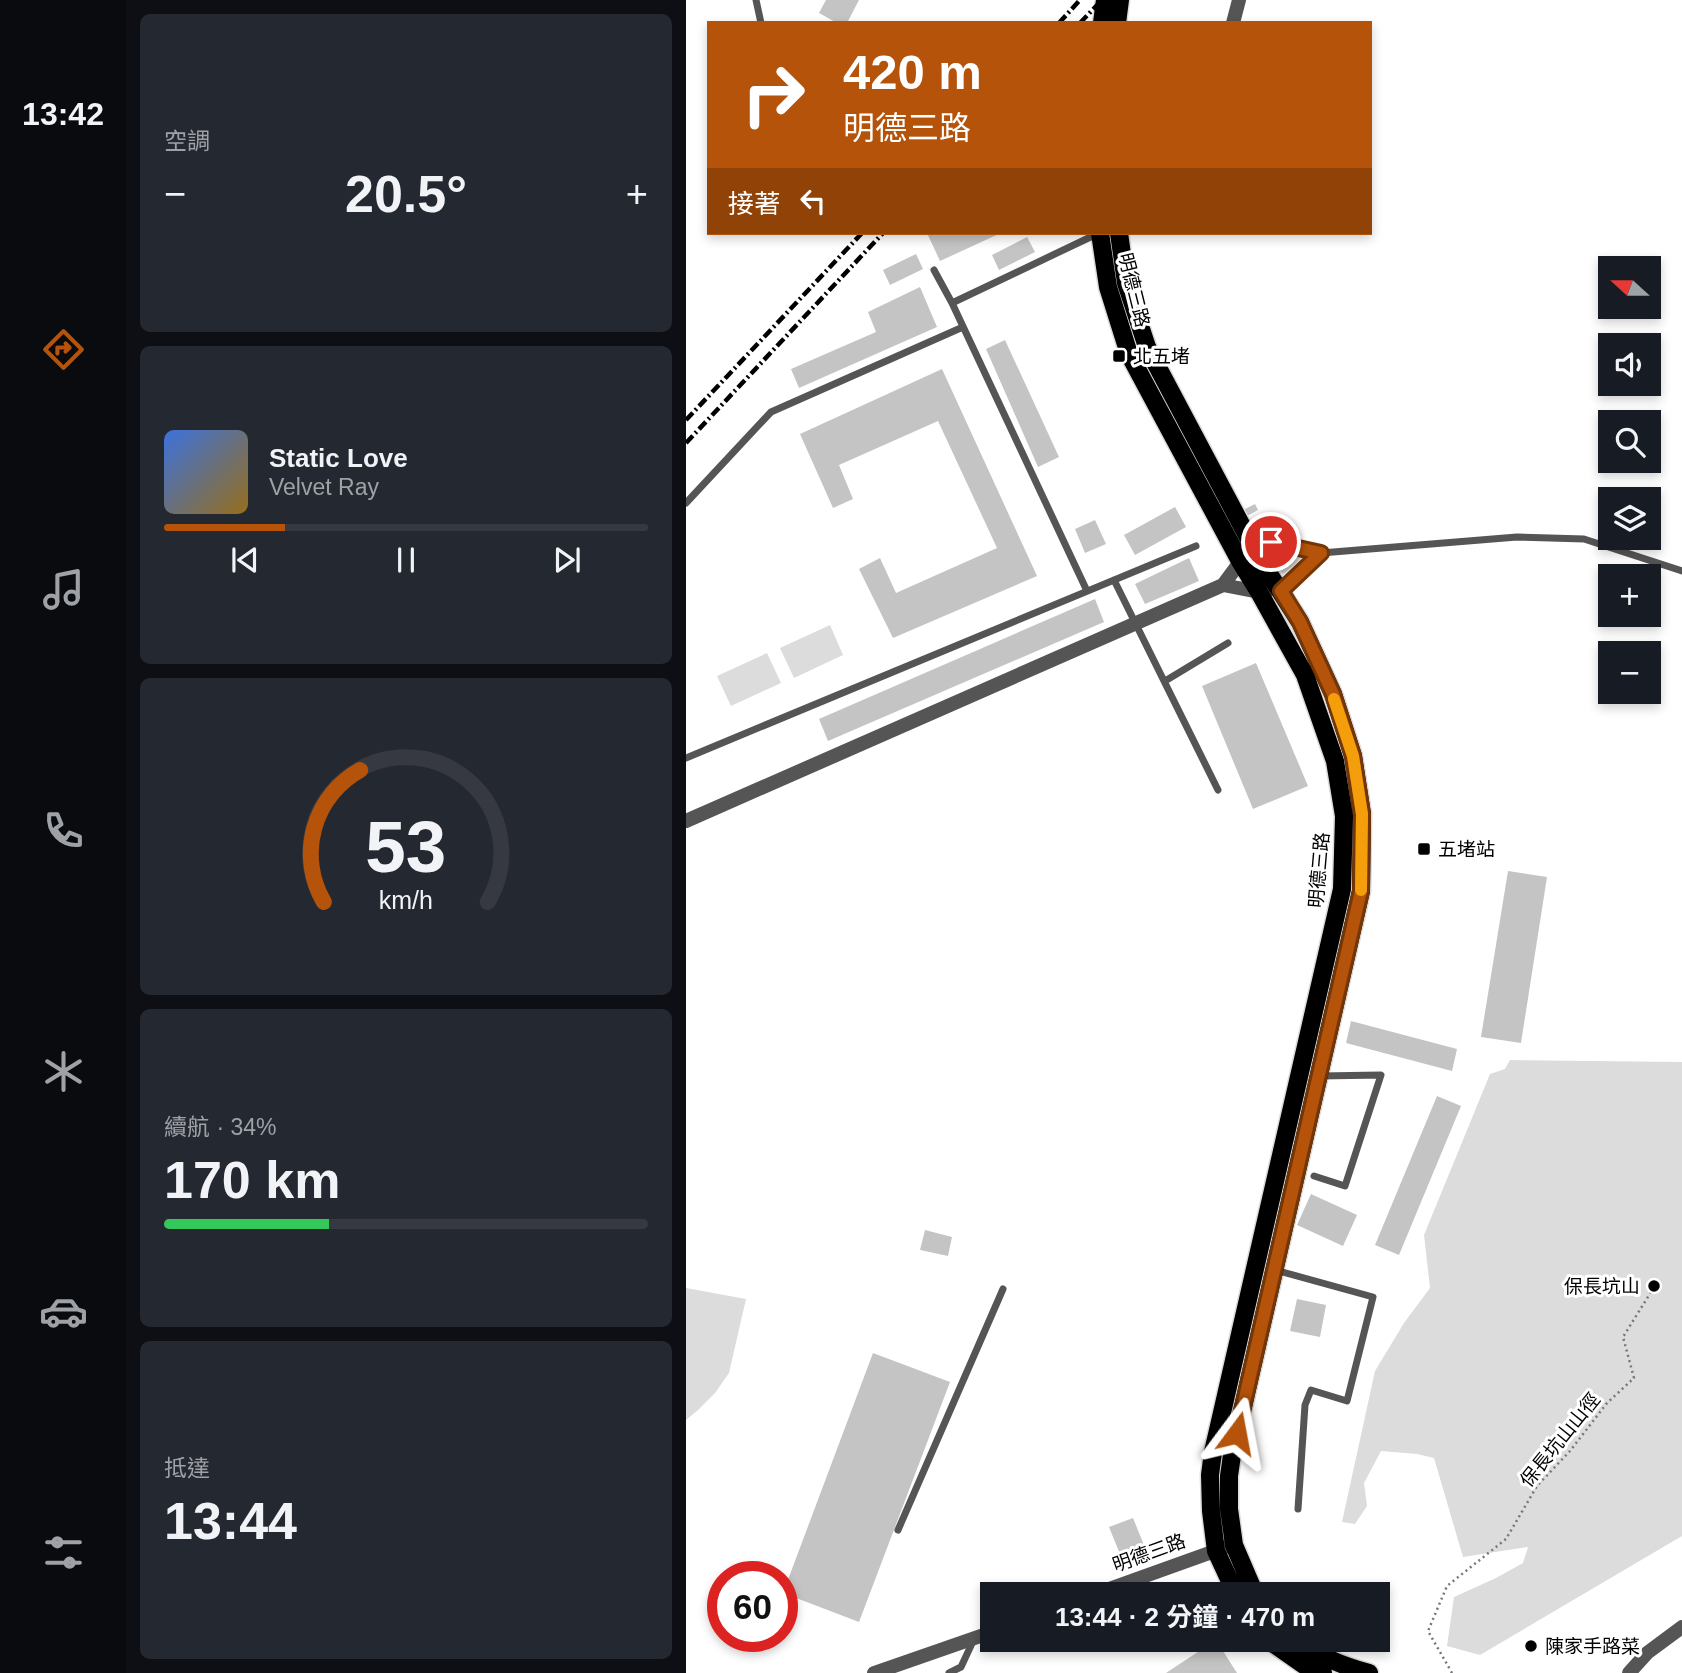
<!DOCTYPE html>
<html lang="zh-TW">
<head>
<meta charset="utf-8">
<style>
	body { margin:0; font-family:Arial,"Noto Sans TC",sans-serif; background:#242831; color:#f1f3f6; height:100vh; display:flex; flex-direction:column; font-size:26px; white-space:nowrap }
	* { box-sizing:border-box; margin:0 }
	p { font-size:23px; color:#9ea1a6 }
	.icon { flex:none; width:38px; height:38px; fill:none; stroke:currentColor; stroke-width:2; stroke-linecap:round; stroke-linejoin:round }
	.map { position:relative; flex:1; overflow:hidden }
	.drawer { display:flex; flex-direction:column; gap:14px; padding:14px; background:#0d0f14; width:560px }
	.drawer>* { flex:none }
	.hud { position:absolute; left:21px; top:21px; width:665px; height:214px; border-radius:0px; box-shadow:0 4px 10px #0003; background:#b45309; color:#fff; overflow:hidden }
	.needle { width:46px; rotate:291deg }
	.controls { position:absolute; left:912px; top:256px; display:grid; gap:14px }
	.controls a { display:grid; place-items:center; width:63px; height:63px; border-radius:0px; background:#171b24; box-shadow:0 4px 10px #0003; font-size:35px }
	.speed { position:absolute; left:21px; top:1561px; display:flex; gap:14px; font-size:35px; font-weight:700; text-align:center }
	.speed>* { display:grid; place-content:center; width:91px; height:91px; border-radius:50%; background:#171b24; box-shadow:0 4px 10px #0003; line-height:1 }
	.speed .limit { border:10px solid #d22; background:#fff; color:#111 }
	.pin { position:absolute; display:grid; place-items:center; width:60px; height:60px; color:#fff; margin:-30px; border:4px solid #fff; border-radius:50%; box-shadow:0 2px 7px #0007 }
	.me { position:absolute; width:77px; margin:-38px; rotate:13deg; stroke-linejoin:round; filter:drop-shadow(0 0 5px #0008) }
	.turn { display:flex; align-items:center; gap:24px; height:147px; padding:0 21px; font-size:32px }
	.turn .icon { width:91px; height:91px; stroke-width:2.5 }
	.turn b { display:block; font-size:49px; line-height:60px }
	.then { display:flex; align-items:center; height:66px; padding:0 21px; background:#0003; gap:14px; font-size:26px }
	.big { font-size:52px; font-weight:700; line-height:1.1 }
	.drawer .tile { flex:1; display:flex; flex-direction:column; justify-content:center; gap:10px; min-width:0; padding:0 24px; border-radius:10px; background:#242831 }
	.drawer .dial { align-items:center; gap:0 }
	.dial svg { height:182px; overflow:visible; fill:none; stroke:#363941; stroke-width:7; stroke-linecap:round; text-anchor:middle }
	.dial text { fill:#f1f3f6; stroke:none }
	.song { display:flex; align-items:center; gap:21px }
	.cover { width:84px; height:84px; border-radius:10px; background:linear-gradient(135deg,hsl(220 70% 55%),hsl(40 70% 35%)) }
	.played { height:7px; border-radius:4px; background:linear-gradient(90deg,#b45309 25%,#363941 25%) }
	.keys { display:flex; justify-content:space-around; direction:ltr }
	.heat { display:flex; justify-content:space-between; align-items:center; font-size:38px; direction:ltr }
	.charge { height:10px; border-radius:5px; background:linear-gradient(90deg,#34c759 34%,#363941 0) }
	.trip { position:absolute; left:294px; top:1582px; width:410px; height:70px; border-radius:0px; background:#171b24; box-shadow:0 4px 10px #0003; font-weight:700; line-height:70px; text-align:center }
	main { display:flex; flex:1; min-height:0 }
	.menu { display:flex; flex-direction:column; width:126px; justify-content:space-around; align-items:center; background:#090b0e; color:#9ea1a6 }
	.menu .icon { width:49px; height:49px }
	.menu .on { color:#b45309 }
	.menu b { font-size:32px; color:#f1f3f6 }
	.map>svg:first-child { display:block }
</style>
</head>
<body>
<main>
<nav class="menu">
<b>13:42</b>
<svg class="icon on" aria-label="directions" viewBox="0 0 24 24"><path d="M12 3l9 9-9 9-9-9zM9 14v-3h6M13 9l2 2-2 2"/></svg>
<svg class="icon" aria-label="music" viewBox="0 0 24 24"><path d="M9 18V5l10-2v13"/><circle cx="6" cy="18" r="3"/><circle cx="16" cy="16" r="3"/></svg>
<svg class="icon" aria-label="phone" viewBox="0 0 24 24"><path d="M5 4h4l2 5-3 2q2 4 5 5l2-3 5 2v4C11 20 4 13 5 4z"/></svg>
<svg class="icon" aria-label="climate" viewBox="0 0 24 24"><path d="M12 3v18M4 7l16 10M4 17L20 7"/></svg>
<svg class="icon" aria-label="car" viewBox="0 0 24 24"><path d="M5 17H2v-5l4-1 3-4h7l3 4 3 1v5h-3M9 17h6M6 11h13"/><circle cx="7" cy="17" r="2"/><circle cx="17" cy="17" r="2"/></svg>
<svg class="icon" aria-label="filters" viewBox="0 0 24 24"><path d="M4 7h16M4 17h16"/><circle cx="9" cy="7" r="2"/><circle cx="15" cy="17" r="2"/></svg>
</nav>
<section class="drawer">
<div class="tile"><p>空調</p>
<div class="heat"><a>−</a><b class="big">20.5°</b><a>+</a></div>
</div>
<div class="tile">
<div class="song"><i class="cover"></i><div><b>Static Love</b><p>Velvet Ray</p></div></div>
<div class="played"></div>
<div class="keys"><svg class="icon" aria-label="previous" viewBox="0 0 24 24"><path d="M18 5L8 12l10 7zM5 5v14"/></svg><svg class="icon" aria-label="pause" viewBox="0 0 24 24"><path d="M8 5v14M16 5v14"/></svg><svg class="icon" aria-label="next" viewBox="0 0 24 24"><path d="M6 5l10 7-10 7zM19 5v14"/></svg></div>
</div>
<div class="tile dial"><svg viewBox="0 0 100 80">
<path d="M14 69A42 42 0 1 1 86 69"/>
<path d="M14 69A42 42 0 0 1 30 11" stroke="#b45309"/>
<text x="50" y="56" font-size="32" font-weight="700">53</text>
<text x="50" y="72" font-size="11">km/h</text>
</svg></div>
<div class="tile"><p>續航 · 34%</p><b class="big">170 km</b><div class="charge"></div></div>
<div class="tile"><p>抵達</p><b class="big">13:44</b></div>
</section>
<div class="map">
<svg width="996" height="1673" viewBox="0 0 996 1673">
	<rect width="100%" height="100%" fill="#fff"/>
	<!-- green -->
	<path fill="#dcdcdc" d="M 582,550 L 617,557 L 597,575 Z
		M 144,625 L 157,655 L 108,678 L 94,648 Z
		M 81,653 L 95,683 L 45,706 L 31,676 Z
		M 824,1060 L 996,1062 L 996,1536 L 794,1655 L 761,1646 L 768,1597 L 810,1578 L 837,1563 L 842,1547 L 777,1557 L 748,1458 L 731,1454 L 695,1451 L 678,1483 L 681,1506 L 669,1524 L 656,1522 L 689,1371 L 718,1323 L 744,1288 L 738,1235 L 804,1074 L 819,1069 Z
		M 0,1288 L 60,1299 L 43,1373 L 29,1393 L 12,1410 L 0,1420 Z"/>
	<!-- building -->
	<path fill="#c4c4c4" d="M 140,0 L 173,0 L 161,23 L 151,23 L 133,13 Z
		M 241,233 L 315,233 L 254,261 Z
		M 341,237 L 349,252 L 313,270 L 306,255 Z
		M 230,254 L 237,269 L 204,285 L 197,270 Z
		M 234,287 L 251,327 L 113,388 L 105,369 L 190,332 L 182,312 Z
		M 319,340 L 373,457 L 352,467 L 300,349 Z
		M 256,369 L 351,576 L 207,638 L 173,569 L 194,558 L 210,593 L 311,548 L 252,421 L 153,465 L 167,499 L 147,508 L 114,434 Z
		M 569,504 L 572,510 L 561,516 L 557,510 Z
		M 489,507 L 500,527 L 449,555 L 438,535 Z
		M 409,520 L 420,544 L 399,553 L 389,529 Z
		M 503,558 L 513,581 L 459,604 L 449,584 Z
		M 409,599 L 418,622 L 142,741 L 133,719 Z
		M 570,663 L 622,786 L 567,809 L 516,686 Z
		M 822,871 L 861,877 L 835,1043 L 795,1037 Z
		M 665,1021 L 771,1049 L 766,1071 L 660,1043 Z
		M 751,1096 L 775,1106 L 713,1255 L 689,1245 Z
		M 625,1194 L 671,1215 L 657,1246 L 611,1225 Z
		M 239,1230 L 266,1237 L 262,1256 L 234,1250 Z
		M 611,1299 L 640,1305 L 634,1337 L 604,1331 Z
		M 187,1353 L 264,1382 L 173,1622 L 97,1593 Z
		M 447,1518 L 462,1555 L 438,1564 L 423,1527 Z
		M 530,1640 L 551,1673 L 480,1673 Z"/>
	<g fill="none" stroke-linecap="round" stroke-linejoin="round">
		<!-- primary casing -->
		<g stroke="#dbdbdb" stroke-width="21">
			<path id="primary" d="M 416,23 L 419,0
				M 431,23 L 434,0
				M 414,233 L 422,287 L 443,354 L 554,561 L 573,592 L 619,675 L 649,761 L 658,816 L 656,889 L 527,1452 L 524,1475 L 525,1511 L 530,1551 L 550,1594
				M 433,233 L 440,283 L 461,347 L 574,560 L 614,622 L 647,694 L 667,756 L 676,814 L 675,891 L 546,1455 L 543,1476 L 543,1509 L 548,1545 L 569,1594
				M 582,1640 L 618,1665 L 637,1673
				M 610,1640 C 632,1656 657,1666 683,1673"/>
		</g>
		<!-- path -->
		<path stroke="#777" stroke-width="2.5" stroke-dasharray="2 3.5" stroke-linecap="butt" d="M 766,1673 L 742,1631 L 761,1586 L 820,1539 L 851,1486 L 884,1451 L 921,1403 L 948,1378 L 937,1337 L 970,1284"/>
		<!-- service -->
		<path stroke="#555" stroke-width="7" d="M 70,0 L 75,23
			M 248,270 L 266,303 L 401,591
			M 266,303 L 413,233
			M 0,503 L 85,412 L 277,327
			M 568,546 L 585,542 L 635,553 L 831,537 L 898,539 L 996,571
			M 428,580 L 532,790
			M 596,591 L 635,553
			M 479,681 L 542,643
			M 0,758 L 510,546
			M 628,1176 L 659,1186 L 695,1075 L 634,1076
			M 589,1270 L 687,1297 L 661,1401 L 625,1390 L 619,1405 L 612,1509
			M 212,1530 L 317,1289
			M 263,1673 L 275,1667 L 288,1639"/>
		<!-- minor -->
		<path stroke="#555" stroke-width="14" d="M 547,23 L 553,0
			M 537,585 L 573,592 L 580,592
			M 0,821 L 537,585 L 560,554
			M 943,1673 L 961,1653 L 996,1627"/>
		<!-- tertiary -->
		<path stroke="#555" stroke-width="14" d="M 409,1594 L 540,1547
			M 188,1673 L 306,1632"/>
		<!-- primary -->
		<use href="#primary" stroke="#000" stroke-width="18"/>
		<!-- rail -->
		<path stroke="#000" stroke-width="4.5" stroke-dasharray="10 3.5 2 3.5" stroke-linecap="butt" d="M 373,23 L 394,0
			M 394,23 L 416,0
			M 0,420 L 176,233
			M 0,443 L 197,233"/>
	</g>
	<g fill="none" stroke-linecap="round" stroke-linejoin="round">
		<!-- route casing -->
		<g stroke="#753606" stroke-width="18">
			<path id="route" d="M 551,1433 L 675,891 L 676,814 L 667,756 L 647,694 L 614,622 L 595,591 L 635,553 L 585,542"/>
		</g>
		<!-- route -->
		<use href="#route" stroke="#b45309" stroke-width="12"/>
		<!-- slow -->
		<path stroke="#f59e0b" stroke-width="12" d="M 648,699 L 667,756 L 676,814 L 675,890"/>
	</g>
	<!-- markers -->
	<g fill="#000" stroke="#fff" stroke-width="2.5">
		<rect x="426" y="349" width="14" height="14" rx="3.5"/>
		<rect x="731" y="842" width="14" height="14" rx="3.5"/>
		<circle cx="968" cy="1286" r="7"/>
		<circle cx="845" cy="1646" r="7"/>
	</g>
	<g text-anchor="middle" dominant-baseline="central" stroke-width="6" stroke-linejoin="round" paint-order="stroke">
		<!-- street labels -->
		<g font-size="19" fill="#000" stroke="#fff">
			<text transform="translate(448 290) rotate(76)">明德三路</text>
			<text transform="translate(633 870) rotate(-85)">明德三路</text>
			<text transform="translate(874 1440) rotate(-51)">保長坑山山徑</text>
			<text transform="translate(463 1553) rotate(-20)">明德三路</text>
		</g>
		<!-- poi labels -->
		<g font-size="19" fill="#000" stroke="#fff" text-anchor="start">
			<text x="447" y="356">北五堵</text>
			<text x="752" y="849">五堵站</text>
			<text x="954" y="1286" text-anchor="end">保長坑山</text>
			<text x="859" y="1646">陳家手路菜</text>
		</g>
	</g>
</svg>
<div class="controls">
<a><svg class="needle" viewBox="-14 -14 28 28"><path d="M0-13l5 13h-10z" fill="#e53935"/><path d="M0 13l5-13h-10z" fill="#9ea1a6"/></svg></a>
<a><svg class="icon" aria-label="sound" viewBox="0 0 24 24"><path d="M4 9h4l5-4v14l-5-4H4zM17 9q2 3 0 6"/></svg></a>
<a><svg class="icon" aria-label="search" viewBox="0 0 24 24"><circle cx="10" cy="10" r="6"/><path d="M15 15l6 6"/></svg></a>
<a><svg class="icon" aria-label="layers" viewBox="0 0 24 24"><path d="M12 4l9 5-9 5-9-5zM3 14l9 5 9-5"/></svg></a>
<a>+</a>
<a>−</a>
</div>
<div class="speed"><div class="limit">60</div></div>
<div class="pin" style="left:585px;top:542px;background:#d93025"><svg class="icon" aria-label="arrive" viewBox="0 0 24 24"><path d="M6 21V4h12l-3 4 3 4H6"/></svg></div>
<svg class="me" style="left:551px;top:1433px" viewBox="-20 -20 40 40"><path d="M0-17L14 15 0 8-14 15z" fill="#b45309" stroke="#fff" stroke-width="4"/></svg>
<div class="trip">13:44 · 2 分鐘 · 470 m</div>
<div class="hud">
<div class="turn"><svg class="icon" aria-label="right" viewBox="0 0 24 24"><path d="M7 20v-9h11M14 6l5 5-5 5"/></svg><div><b>420 m</b>明德三路</div></div>
<div class="then">接著<svg class="icon" aria-label="left" viewBox="0 0 24 24"><path d="M17 20v-9H6M10 6l-5 5 5 5"/></svg></div>
</div>
</div>
</main>
</body>
</html>
